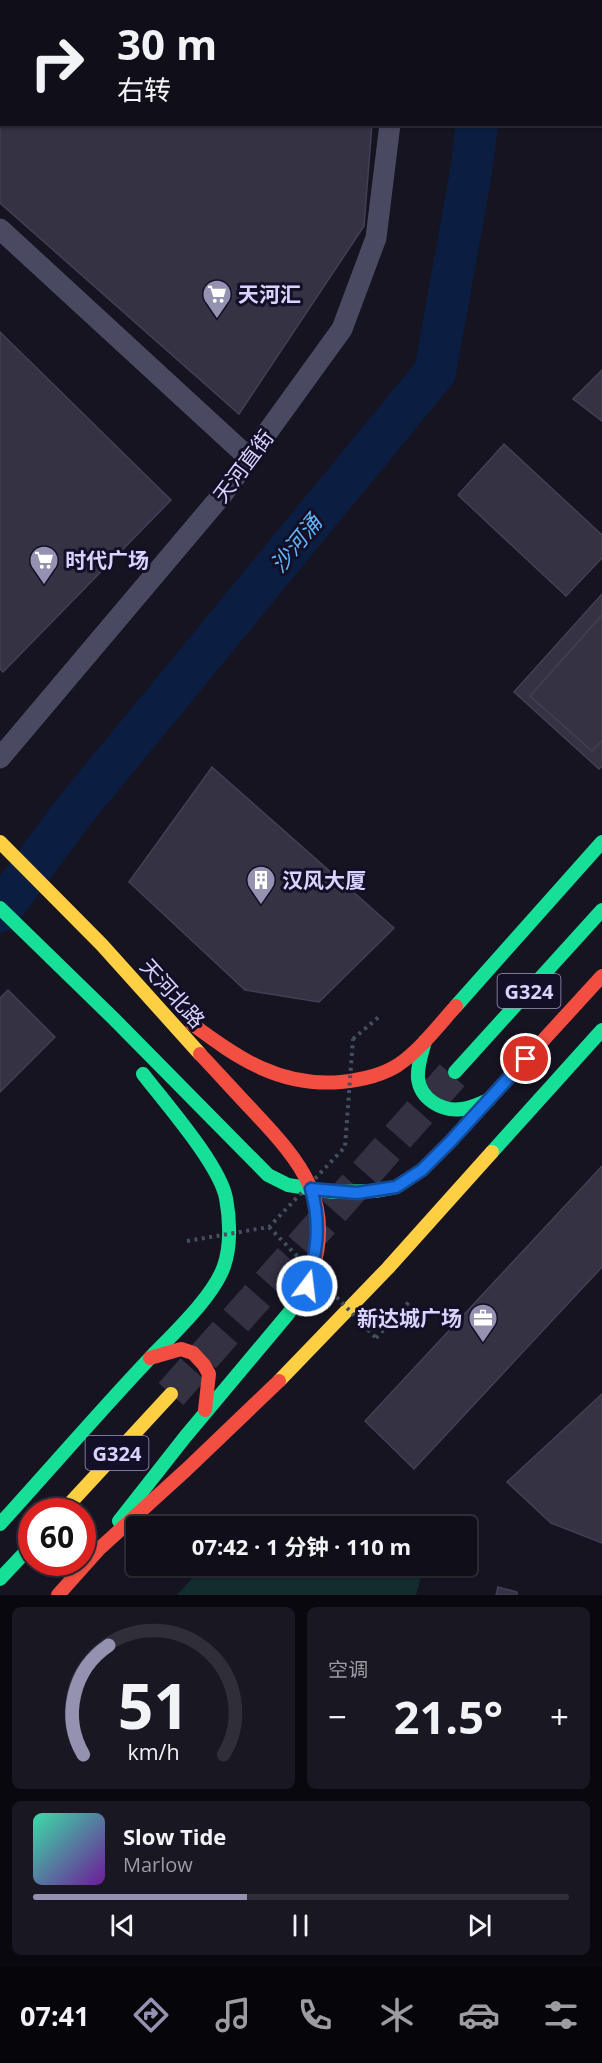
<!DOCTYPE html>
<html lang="zh">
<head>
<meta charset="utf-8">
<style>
	body { margin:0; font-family:"Open Sans","Noto Sans SC",sans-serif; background:#191822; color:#f1f3f6; height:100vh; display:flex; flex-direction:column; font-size:22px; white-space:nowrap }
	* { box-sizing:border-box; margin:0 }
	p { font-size:20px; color:#9c9ca2 }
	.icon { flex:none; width:33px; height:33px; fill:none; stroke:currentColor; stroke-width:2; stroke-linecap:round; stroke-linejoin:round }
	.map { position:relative; height:1595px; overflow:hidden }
	.sheet { display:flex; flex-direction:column; gap:12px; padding:12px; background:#09080e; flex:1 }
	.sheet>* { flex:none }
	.guide { position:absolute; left:0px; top:0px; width:603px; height:126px; box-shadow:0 2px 4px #0004,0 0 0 2px #302f38; background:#100f19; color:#f1f3f6; overflow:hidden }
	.speed { position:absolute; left:18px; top:1498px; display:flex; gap:12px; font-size:30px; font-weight:700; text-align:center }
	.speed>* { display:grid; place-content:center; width:78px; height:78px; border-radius:50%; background:#100f19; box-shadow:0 2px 4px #0004,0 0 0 2px #302f38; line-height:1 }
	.speed .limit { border:9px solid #d22; background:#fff; color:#111 }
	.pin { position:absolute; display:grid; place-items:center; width:51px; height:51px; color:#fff; margin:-26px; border:3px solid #fff; border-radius:50%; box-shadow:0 2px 6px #0007 }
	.me { position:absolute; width:66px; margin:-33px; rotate:15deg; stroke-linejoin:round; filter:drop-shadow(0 0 4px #0008) }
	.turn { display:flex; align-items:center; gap:21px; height:126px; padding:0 18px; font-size:27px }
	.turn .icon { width:78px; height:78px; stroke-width:2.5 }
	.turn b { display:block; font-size:42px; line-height:51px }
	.big { font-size:45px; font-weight:700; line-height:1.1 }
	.sheet .card { flex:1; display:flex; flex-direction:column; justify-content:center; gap:9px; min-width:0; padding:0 21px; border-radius:9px; background:#191822 }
	.sheet .dial { align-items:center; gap:0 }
	.dial svg { height:156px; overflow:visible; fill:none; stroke:#302f38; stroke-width:7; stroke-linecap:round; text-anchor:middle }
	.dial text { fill:#f1f3f6; stroke:none }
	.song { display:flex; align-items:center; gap:18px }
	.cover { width:72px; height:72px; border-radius:9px; background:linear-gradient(135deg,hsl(160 70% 55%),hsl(280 70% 35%)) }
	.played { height:6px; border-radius:3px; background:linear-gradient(90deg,#9591b1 40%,#302f38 40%) }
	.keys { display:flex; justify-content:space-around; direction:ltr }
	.heat { display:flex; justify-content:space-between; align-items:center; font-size:33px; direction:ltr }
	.sheet .tiles { flex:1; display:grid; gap:12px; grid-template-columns:1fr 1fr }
	.card:last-child { grid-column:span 2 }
	.trip { position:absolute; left:126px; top:1516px; width:351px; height:60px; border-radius:6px; background:#100f19; box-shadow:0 2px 4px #0004,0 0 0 2px #302f38; font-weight:700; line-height:60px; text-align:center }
	.tabs { display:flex; height:96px; justify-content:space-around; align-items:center; background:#06060a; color:#9c9ca2 }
	.tabs .icon { width:42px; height:42px }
	.tabs .selected { color:#9591b1 }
	.tabs b { font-size:27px; color:#f1f3f6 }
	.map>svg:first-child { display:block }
</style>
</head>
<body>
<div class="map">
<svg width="602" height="1595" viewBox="0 0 602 1595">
	<rect width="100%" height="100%" fill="#161421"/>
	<!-- green -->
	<path fill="#132c2d" d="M 251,1514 L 297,1527 L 239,1527 Z
		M 203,1566 L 424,1566 L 416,1595 L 177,1595 Z"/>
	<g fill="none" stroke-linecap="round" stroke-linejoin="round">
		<!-- river -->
		<path stroke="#0b1e41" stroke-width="42" d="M 492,2 L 492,0
			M 0,911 L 71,815 L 435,372 L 471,172 L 477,124"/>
	</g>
	<!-- building -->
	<path fill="#343243" stroke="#433f54" stroke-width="1.5" d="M 198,0 L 383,0 L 382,2 L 192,2 Z
		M 2,50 L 2,124 L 372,124 L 364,226 L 239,414 L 0,203 L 0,51 Z
		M 0,332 L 171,500 L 3,672 L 0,669 Z
		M 602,370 L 602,421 L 573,399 Z
		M 504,444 L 602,535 L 602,558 L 566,596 L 458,495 Z
		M 602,594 L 602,766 L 599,769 L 514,692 Z
		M 602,615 L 602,741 L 592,751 L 530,696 Z
		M 212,767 L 394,928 L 319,1002 L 245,990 L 129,882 Z
		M 8,990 L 55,1037 L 0,1092 L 0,998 Z
		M 602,1166 L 602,1267 L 414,1469 L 365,1421 Z
		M 602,1394 L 602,1543 L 551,1523 L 507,1482 Z
		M 498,1587 L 517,1592 L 517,1595 L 496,1595 Z"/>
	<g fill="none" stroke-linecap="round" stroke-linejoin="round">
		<!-- highway-tunnel -->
		<path stroke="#333142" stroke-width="33" stroke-dasharray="33 16" stroke-linecap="butt" d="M 171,1394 L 455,1072"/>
		<!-- path -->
		<path stroke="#44505f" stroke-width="4" stroke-dasharray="3 4.5" stroke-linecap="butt" d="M 353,1039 L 381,1015
			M 376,1338 L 410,1301"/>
		<!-- street -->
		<path stroke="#4a4962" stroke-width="21" d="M 121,2 L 126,0
			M 407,2 L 407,0
			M 0,35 L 2,34
			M 0,229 L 249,458
			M 0,758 L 222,495 L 342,329 L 376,238 L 390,124"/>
		<!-- fast -->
		<path stroke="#16e098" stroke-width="14" d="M 0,908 L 114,1019 L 268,1175 L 288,1185 L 333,1192 L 375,1191 L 396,1187 L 410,1178
			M 456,1006 L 602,842
			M 425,1041 C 422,1053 417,1065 418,1078 C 420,1099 442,1112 462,1109 C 472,1108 480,1103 489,1100
			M 455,1072 L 602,910
			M 492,1152 L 602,1030
			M 119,1521 L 185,1437 L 288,1314 L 301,1296 L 310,1278
			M 0,1524 C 50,1469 99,1412 150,1358 C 172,1335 214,1296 224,1266 C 231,1246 230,1219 226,1198 C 219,1164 166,1104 143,1074
			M 0,1579 L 32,1545"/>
		<!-- slow -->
		<path stroke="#ffcf43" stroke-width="14" d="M 0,842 L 102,945 L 200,1054
			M 279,1381 L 388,1268 L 492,1152
			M 62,1512 L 171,1394"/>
		<!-- jam -->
		<path stroke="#f24e42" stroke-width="14" d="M 192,1024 C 239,1059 280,1087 341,1082 C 361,1080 381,1076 398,1065 C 420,1050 438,1026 456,1006
			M 200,1054 C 218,1073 235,1092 253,1111 C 301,1162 337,1203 310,1278
			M 410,1178 L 422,1170 L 450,1142 L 602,976
			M 150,1358 L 181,1349 L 193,1353 L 204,1365 L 209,1374 L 205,1410
			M 58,1595 L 99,1549 L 186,1470 L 279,1381"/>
		<!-- path-bridge -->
		<path stroke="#44505f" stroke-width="4" stroke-dasharray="3 4.5" stroke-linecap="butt" d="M 269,1227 L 376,1338
			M 187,1241 L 269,1227 L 345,1147 L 353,1039"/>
	</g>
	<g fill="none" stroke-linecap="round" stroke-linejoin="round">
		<!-- route casing -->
		<g stroke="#114b97" stroke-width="15">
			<path id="route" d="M 307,1286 C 317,1252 321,1223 311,1189 L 357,1193 L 396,1187 L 422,1170 L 450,1142 L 526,1059"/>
		</g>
		<!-- route -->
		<use href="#route" stroke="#1a73e8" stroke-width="10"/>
	</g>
	<!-- icons -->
	<defs>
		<g id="supermarket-pin" transform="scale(1.5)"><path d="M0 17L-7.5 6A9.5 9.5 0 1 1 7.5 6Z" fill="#9591b1" stroke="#130f26"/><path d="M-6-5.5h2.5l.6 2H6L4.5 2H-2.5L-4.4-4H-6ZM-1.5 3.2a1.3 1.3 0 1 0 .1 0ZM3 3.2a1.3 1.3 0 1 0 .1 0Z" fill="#fff"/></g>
		<g id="building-pin" transform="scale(1.5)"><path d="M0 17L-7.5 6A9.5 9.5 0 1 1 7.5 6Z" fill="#9591b1" stroke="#130f26"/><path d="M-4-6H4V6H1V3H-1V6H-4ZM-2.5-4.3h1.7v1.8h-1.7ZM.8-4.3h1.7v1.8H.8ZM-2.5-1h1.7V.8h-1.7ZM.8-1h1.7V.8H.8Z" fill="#fff"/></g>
		<g id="office-pin" transform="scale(1.5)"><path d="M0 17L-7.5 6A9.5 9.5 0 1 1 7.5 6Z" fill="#9591b1" stroke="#130f26"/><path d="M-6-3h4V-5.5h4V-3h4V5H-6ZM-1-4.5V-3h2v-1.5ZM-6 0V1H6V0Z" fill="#fff"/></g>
	</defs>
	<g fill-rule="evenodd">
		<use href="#supermarket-pin" x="217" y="294"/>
		<use href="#supermarket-pin" x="44" y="560"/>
		<use href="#building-pin" x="261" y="880"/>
		<use href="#office-pin" x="483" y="1318"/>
	</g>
	<g text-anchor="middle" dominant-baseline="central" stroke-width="6" stroke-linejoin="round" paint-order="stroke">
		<!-- shield labels -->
		<g fill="#130f26" stroke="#9e99be" stroke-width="1.5">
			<rect x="497.5" y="974" width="63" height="34" rx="4.5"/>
			<rect x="85.5" y="1436" width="63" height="34" rx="4.5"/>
		</g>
		<g font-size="20" font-weight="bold" fill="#d9d4ff">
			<text x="529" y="991">G324</text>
			<text x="117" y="1453">G324</text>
		</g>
		<!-- poi labels -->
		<g font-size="21" font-weight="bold" fill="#d9d4ff" stroke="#130f26" text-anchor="start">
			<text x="238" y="294">天河汇</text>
			<text x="65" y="560">时代广场</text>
			<text x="282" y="880">汉风大厦</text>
			<text x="462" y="1318" text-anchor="end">新达城广场</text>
		</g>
		<!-- street labels -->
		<g font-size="21" fill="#d9d4ff" stroke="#130f26">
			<text transform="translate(243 466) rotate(-53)">天河直街</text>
			<text transform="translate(173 993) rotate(48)">天河北路</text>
		</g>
		<!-- water labels -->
		<g font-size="22" font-style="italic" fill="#62b6ff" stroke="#130f26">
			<text transform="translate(295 543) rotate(-51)">沙河涌</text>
		</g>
	</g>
</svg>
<div class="speed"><div class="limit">60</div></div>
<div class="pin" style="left:526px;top:1059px;background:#d93025"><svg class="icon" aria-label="arrive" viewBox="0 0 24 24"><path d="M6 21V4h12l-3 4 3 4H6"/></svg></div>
<svg class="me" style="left:307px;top:1286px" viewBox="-20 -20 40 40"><circle r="17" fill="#1a73e8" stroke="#fff" stroke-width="3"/><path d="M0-11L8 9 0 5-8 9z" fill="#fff"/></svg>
<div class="trip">07:42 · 1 分钟 · 110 m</div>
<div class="guide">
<div class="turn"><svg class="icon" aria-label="right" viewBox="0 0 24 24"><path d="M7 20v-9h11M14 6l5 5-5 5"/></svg><div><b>30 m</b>右转</div></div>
</div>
</div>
<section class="sheet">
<div class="tiles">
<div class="card dial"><svg viewBox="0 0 100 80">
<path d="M14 69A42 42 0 1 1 86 69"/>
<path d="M14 69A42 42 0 0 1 27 13" stroke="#9591b1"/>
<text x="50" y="56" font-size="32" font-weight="700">51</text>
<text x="50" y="72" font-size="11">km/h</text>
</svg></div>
<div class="card"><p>空调</p>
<div class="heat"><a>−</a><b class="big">21.5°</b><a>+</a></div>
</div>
<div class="card">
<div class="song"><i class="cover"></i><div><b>Slow Tide</b><p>Marlow</p></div></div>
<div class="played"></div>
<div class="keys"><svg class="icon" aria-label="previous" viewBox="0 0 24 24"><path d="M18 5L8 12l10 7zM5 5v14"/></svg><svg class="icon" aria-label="pause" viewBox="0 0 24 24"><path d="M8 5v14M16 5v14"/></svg><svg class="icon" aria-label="next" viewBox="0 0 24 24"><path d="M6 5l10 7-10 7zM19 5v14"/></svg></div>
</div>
</div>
</section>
<nav class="tabs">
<b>07:41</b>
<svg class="icon selected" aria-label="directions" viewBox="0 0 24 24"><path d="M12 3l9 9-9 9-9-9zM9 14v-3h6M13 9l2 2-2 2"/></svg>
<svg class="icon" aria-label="music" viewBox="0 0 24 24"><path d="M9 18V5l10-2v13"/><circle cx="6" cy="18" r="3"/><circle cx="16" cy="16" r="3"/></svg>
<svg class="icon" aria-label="phone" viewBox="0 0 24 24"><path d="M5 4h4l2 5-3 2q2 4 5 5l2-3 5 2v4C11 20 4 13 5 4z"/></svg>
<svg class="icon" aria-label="climate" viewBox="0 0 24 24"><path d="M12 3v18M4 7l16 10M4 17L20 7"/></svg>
<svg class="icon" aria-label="car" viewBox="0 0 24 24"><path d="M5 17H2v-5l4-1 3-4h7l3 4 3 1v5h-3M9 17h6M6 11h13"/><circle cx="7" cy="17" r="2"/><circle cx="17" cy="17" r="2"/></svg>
<svg class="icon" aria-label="filters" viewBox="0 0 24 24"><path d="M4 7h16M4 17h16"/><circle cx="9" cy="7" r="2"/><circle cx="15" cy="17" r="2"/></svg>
</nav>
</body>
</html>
